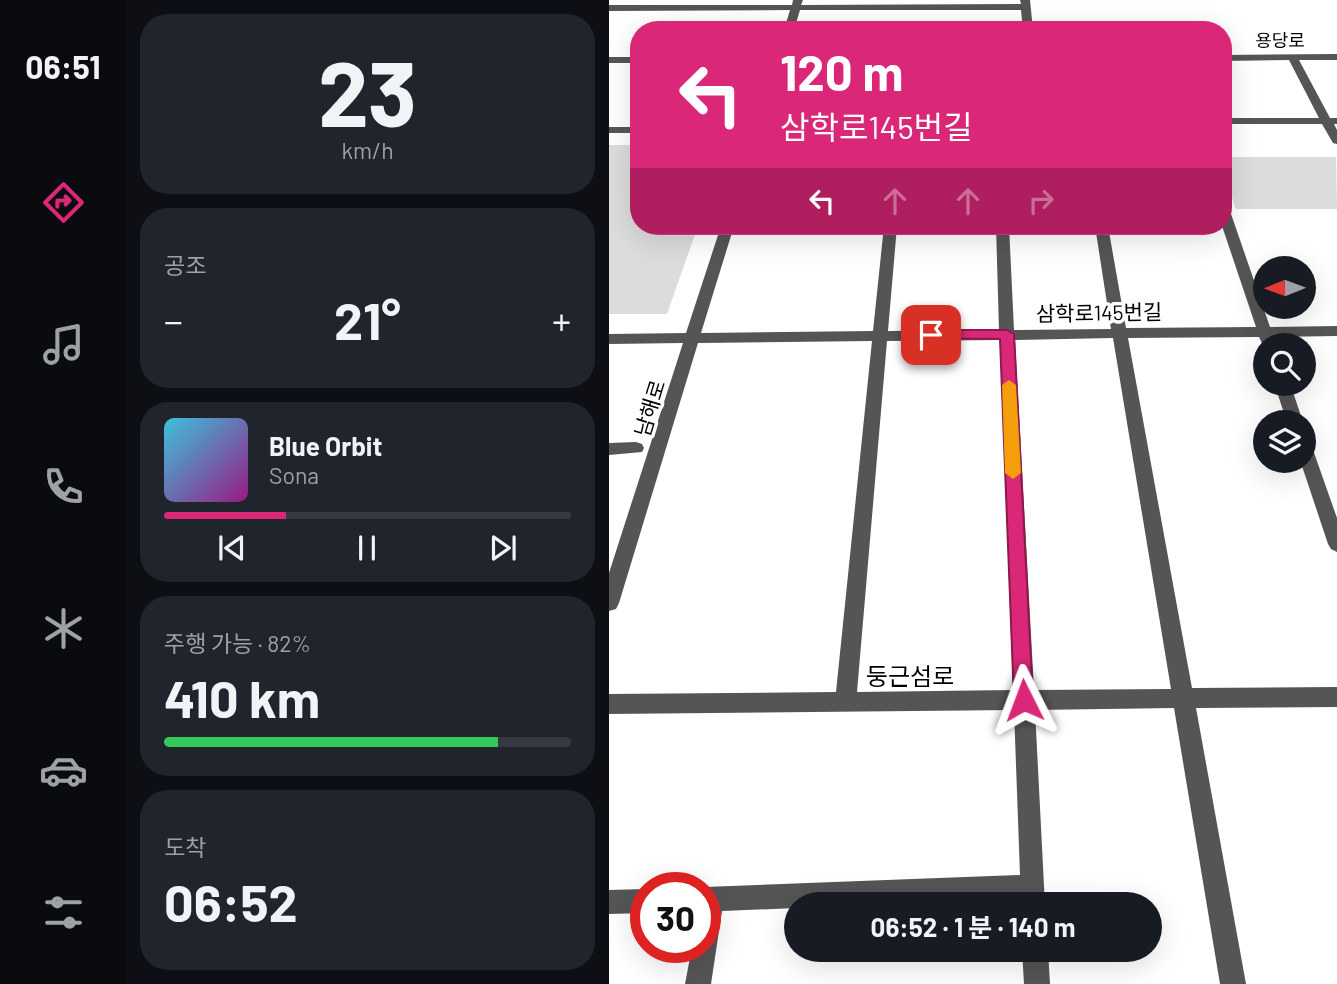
<!DOCTYPE html>
<html lang="ko">
<head>
<meta charset="utf-8">
<style>
	body { margin:0; font-family:Barlow,"Noto Sans KR",sans-serif; background:#20242c; color:#f1f3f6; height:100vh; display:flex; flex-direction:column; font-size:26px; white-space:nowrap }
	* { box-sizing:border-box; margin:0 }
	p { font-size:23px; color:#9ea1a6 }
	.icon { flex:none; width:38px; height:38px; fill:none; stroke:currentColor; stroke-width:2; stroke-linecap:round; stroke-linejoin:round }
	.map { position:relative; flex:1; overflow:hidden }
	.drawer { display:flex; flex-direction:column; gap:14px; padding:14px; background:#0d0f14; width:483px }
	.drawer>* { flex:none }
	.guide { position:absolute; left:21px; top:21px; width:602px; height:214px; border-radius:28px; box-shadow:0 7px 28px #0002; background:#db2777; color:#fff; overflow:hidden }
	.needle { width:46px; rotate:269deg }
	.controls { position:absolute; left:644px; top:256px; display:grid; gap:14px }
	.controls a { display:grid; place-items:center; width:63px; height:63px; border-radius:50%; background:#171b24; box-shadow:0 7px 28px #0002; font-size:35px }
	.speed { position:absolute; left:21px; top:872px; display:flex; gap:14px; font-size:35px; font-weight:700; text-align:center }
	.speed>* { display:grid; place-content:center; width:91px; height:91px; border-radius:50%; background:#171b24; box-shadow:0 7px 28px #0002; line-height:1 }
	.speed .limit { border:10px solid #d22; background:#fff; color:#111 }
	.pin { position:absolute; display:grid; place-items:center; width:60px; height:60px; color:#fff; margin:-30px; border-radius:14px; box-shadow:0 4px 10px #0006 }
	.me { position:absolute; width:77px; margin:-38px; rotate:357deg; stroke-linejoin:round; filter:drop-shadow(0 0 5px #0008) }
	.turn { display:flex; align-items:center; gap:24px; height:147px; padding:0 35px; font-size:32px }
	.turn .icon { width:91px; height:91px; stroke-width:2.5 }
	.turn b { display:block; font-size:49px; line-height:60px }
	.lanes { display:flex; align-items:center; height:66px; padding:0 35px; background:#0003; justify-content:center; gap:35px; direction:ltr }
	.lanes .off { opacity:.35 }
	.big { font-size:52px; font-weight:700; line-height:1.1 }
	.drawer .card { flex:1; display:flex; flex-direction:column; justify-content:center; gap:10px; min-width:0; padding:0 24px; border-radius:28px; background:#20242c }
	.drawer .dial { align-items:center; gap:0 }
	.dial b { font-size:91px; line-height:1 }
	.song { display:flex; align-items:center; gap:21px }
	.cover { width:84px; height:84px; border-radius:10px; background:linear-gradient(135deg,hsl(190 70% 55%),hsl(310 70% 35%)) }
	.played { height:7px; border-radius:4px; background:linear-gradient(90deg,#db2777 30%,#363941 30%) }
	.keys { display:flex; justify-content:space-around; direction:ltr }
	.heat { display:flex; justify-content:space-between; align-items:center; font-size:38px; direction:ltr }
	.charge { height:10px; border-radius:5px; background:linear-gradient(90deg,#34c759 82%,#363941 0) }
	.trip { position:absolute; left:175px; top:892px; width:378px; height:70px; border-radius:35px; background:#171b24; box-shadow:0 7px 28px #0002; font-weight:700; line-height:70px; text-align:center }
	main { display:flex; flex:1; min-height:0 }
	.menu { display:flex; flex-direction:column; width:126px; justify-content:space-around; align-items:center; background:#090b0e; color:#9ea1a6 }
	.menu .icon { width:49px; height:49px }
	.menu .selected { color:#db2777 }
	.menu b { font-size:32px; color:#f1f3f6 }
	.map>svg:first-child { display:block }
</style>
</head>
<body>
<main>
<nav class="menu">
<b>06:51</b>
<svg class="icon selected" aria-label="directions" viewBox="0 0 24 24"><path d="M12 3l9 9-9 9-9-9zM9 14v-3h6M13 9l2 2-2 2"/></svg>
<svg class="icon" aria-label="music" viewBox="0 0 24 24"><path d="M9 18V5l10-2v13"/><circle cx="6" cy="18" r="3"/><circle cx="16" cy="16" r="3"/></svg>
<svg class="icon" aria-label="phone" viewBox="0 0 24 24"><path d="M5 4h4l2 5-3 2q2 4 5 5l2-3 5 2v4C11 20 4 13 5 4z"/></svg>
<svg class="icon" aria-label="climate" viewBox="0 0 24 24"><path d="M12 3v18M4 7l16 10M4 17L20 7"/></svg>
<svg class="icon" aria-label="car" viewBox="0 0 24 24"><path d="M5 17H2v-5l4-1 3-4h7l3 4 3 1v5h-3M9 17h6M6 11h13"/><circle cx="7" cy="17" r="2"/><circle cx="17" cy="17" r="2"/></svg>
<svg class="icon" aria-label="filters" viewBox="0 0 24 24"><path d="M4 7h16M4 17h16"/><circle cx="9" cy="7" r="2"/><circle cx="15" cy="17" r="2"/></svg>
</nav>
<section class="drawer">
<div class="card dial"><b>23</b><p>km/h</p></div>
<div class="card"><p>공조</p>
<div class="heat"><a>−</a><b class="big">21°</b><a>+</a></div>
</div>
<div class="card">
<div class="song"><i class="cover"></i><div><b>Blue Orbit</b><p>Sona</p></div></div>
<div class="played"></div>
<div class="keys"><svg class="icon" aria-label="previous" viewBox="0 0 24 24"><path d="M18 5L8 12l10 7zM5 5v14"/></svg><svg class="icon" aria-label="pause" viewBox="0 0 24 24"><path d="M8 5v14M16 5v14"/></svg><svg class="icon" aria-label="next" viewBox="0 0 24 24"><path d="M6 5l10 7-10 7zM19 5v14"/></svg></div>
</div>
<div class="card"><p>주행 가능 · 82%</p><b class="big">410 km</b><div class="charge"></div></div>
<div class="card"><p>도착</p><b class="big">06:52</b></div>
</section>
<div class="map">
<svg width="728" height="984" viewBox="0 0 728 984">
	<rect width="100%" height="100%" fill="#fff"/>
	<!-- green -->
	<path fill="#dcdcdc" d="M 0,145 L 30,145 L 30,226 L 89,226 L 58,314 L 0,314 Z
		M 614,157 L 727,157 L 728,209 L 627,209 L 614,173 Z"/>
	<g fill="none" stroke-linecap="round" stroke-linejoin="round">
		<!-- minor -->
		<path fill="#555" fill-rule="evenodd" d="M 184,0 L 194,0 L 192,5 L 412,4 L 411,0 L 421,0 L 424,30 L 414,30 L 412,10 L 191,10 L 185,30 L 175,30 L 181,10 L 0,11 L 0,5 L 183,5 Z
			M 728,54 L 728,60 L 690,60 L 721,118 L 728,118 L 728,124 L 725,124 L 728,130 L 728,144 L 724,143 L 713,124 L 614,124 L 614,118 L 710,118 L 680,60 L 614,61 L 614,55 Z
			M 0,57 L 30,57 L 30,63 L 0,63 Z
			M 0,127 L 30,127 L 30,133 L 0,133 Z
			M 614,204 L 620,208 L 661,327 L 728,326 L 728,336 L 665,337 L 667,345 L 656,345 L 656,349 L 650,337 L 519,338 L 583,688 L 728,687 L 728,707 L 587,708 L 637,984 L 611,984 L 565,708 L 426,710 L 436,905 L 412,905 L 412,900 L 187,905 L 187,908 L 113,911 L 102,984 L 76,984 L 83,947 L 96,947 L 96,887 L 411,875 L 405,710 L 0,714 L 0,694 L 227,692 L 263,341 L 89,343 L 10,603 L 7,609 L 0,611 L 0,573 L 74,343 L 0,344 L 0,334 L 77,333 L 112,226 L 125,226 L 92,333 L 264,331 L 275,226 L 288,226 L 279,331 L 390,330 L 387,226 L 400,226 L 405,330 L 502,329 L 486,226 L 499,226 L 517,328 L 647,327 L 613,226 ZM 504,338 L 562,689 L 425,690 L 406,340 ZM 391,340 L 404,690 L 248,692 L 278,341 Z
			M 665,383 L 681,383 L 694,422 L 678,422 Z
			M 695,441 L 703,447 L 728,518 L 728,552 L 722,549 L 719,544 L 691,460 L 695,460 Z
			M 27,442 L 33,444 L 35,448 L 33,452 L 0,455 L 0,443 Z
			M 37,889 L 37,913 L 0,914 L 0,890 Z
			M 413,950 L 439,950 L 441,984 L 415,984 Z"/>
	</g>
	<!-- route -->
	<path fill="#db2777" stroke="#8e194d" stroke-width="2" d="M 322,330 L 398,330 L 405,334 L 424,700 L 421,706 L 415,709 L 408,706 L 405,700 L 391,339 L 317,338 L 315,335 Z"/>
	<!-- slow -->
	<path fill="#f59e0b" d="M 400,380 L 407,385 L 412,473 L 404,479 L 396,473 L 393,385 Z"/>
	<g text-anchor="middle" dominant-baseline="central" stroke-width="7" stroke-linejoin="round" paint-order="stroke">
		<!-- far-street labels -->
		<g font-size="18" fill="#000" stroke="#fff">
			<text x="671" y="40">용당로</text>
		</g>
		<!-- street labels -->
		<g font-size="21" fill="#000" stroke="#fff">
			<text transform="translate(490 312) rotate(-1)">삼학로145번길</text>
			<text transform="translate(40 408) rotate(-73)">남해로</text>
		</g>
		<!-- near-street labels -->
		<g font-size="24" fill="#000" stroke="#fff">
			<text x="301" y="675">둥근섬로</text>
		</g>
	</g>
</svg>
<div class="controls">
<a><svg class="needle" viewBox="-14 -14 28 28"><path d="M0-13l5 13h-10z" fill="#e53935"/><path d="M0 13l5-13h-10z" fill="#9ea1a6"/></svg></a>
<a><svg class="icon" aria-label="search" viewBox="0 0 24 24"><circle cx="10" cy="10" r="6"/><path d="M15 15l6 6"/></svg></a>
<a><svg class="icon" aria-label="layers" viewBox="0 0 24 24"><path d="M12 4l9 5-9 5-9-5zM3 14l9 5 9-5"/></svg></a>
</div>
<div class="speed"><div class="limit">30</div></div>
<div class="pin" style="left:322px;top:335px;background:#d93025"><svg class="icon" aria-label="arrive" viewBox="0 0 24 24"><path d="M6 21V4h12l-3 4 3 4H6"/></svg></div>
<svg class="me" style="left:415px;top:700px" viewBox="-20 -20 40 40"><path d="M0-17L14 15 0 8-14 15z" fill="#db2777" stroke="#fff" stroke-width="4"/></svg>
<div class="trip">06:52 · 1 분 · 140 m</div>
<div class="guide">
<div class="turn"><svg class="icon" aria-label="left" viewBox="0 0 24 24"><path d="M17 20v-9H6M10 6l-5 5 5 5"/></svg><div><b>120 m</b>삼학로145번길</div></div>
<div class="lanes"><svg class="icon" aria-label="left" viewBox="0 0 24 24"><path d="M17 20v-9H6M10 6l-5 5 5 5"/></svg><svg class="icon off" aria-label="ahead" viewBox="0 0 24 24"><path d="M12 20V5M6 11l6-6 6 6"/></svg><svg class="icon off" aria-label="ahead" viewBox="0 0 24 24"><path d="M12 20V5M6 11l6-6 6 6"/></svg><svg class="icon off" aria-label="right" viewBox="0 0 24 24"><path d="M7 20v-9h11M14 6l5 5-5 5"/></svg></div>
</div>
</div>
</main>
</body>
</html>
